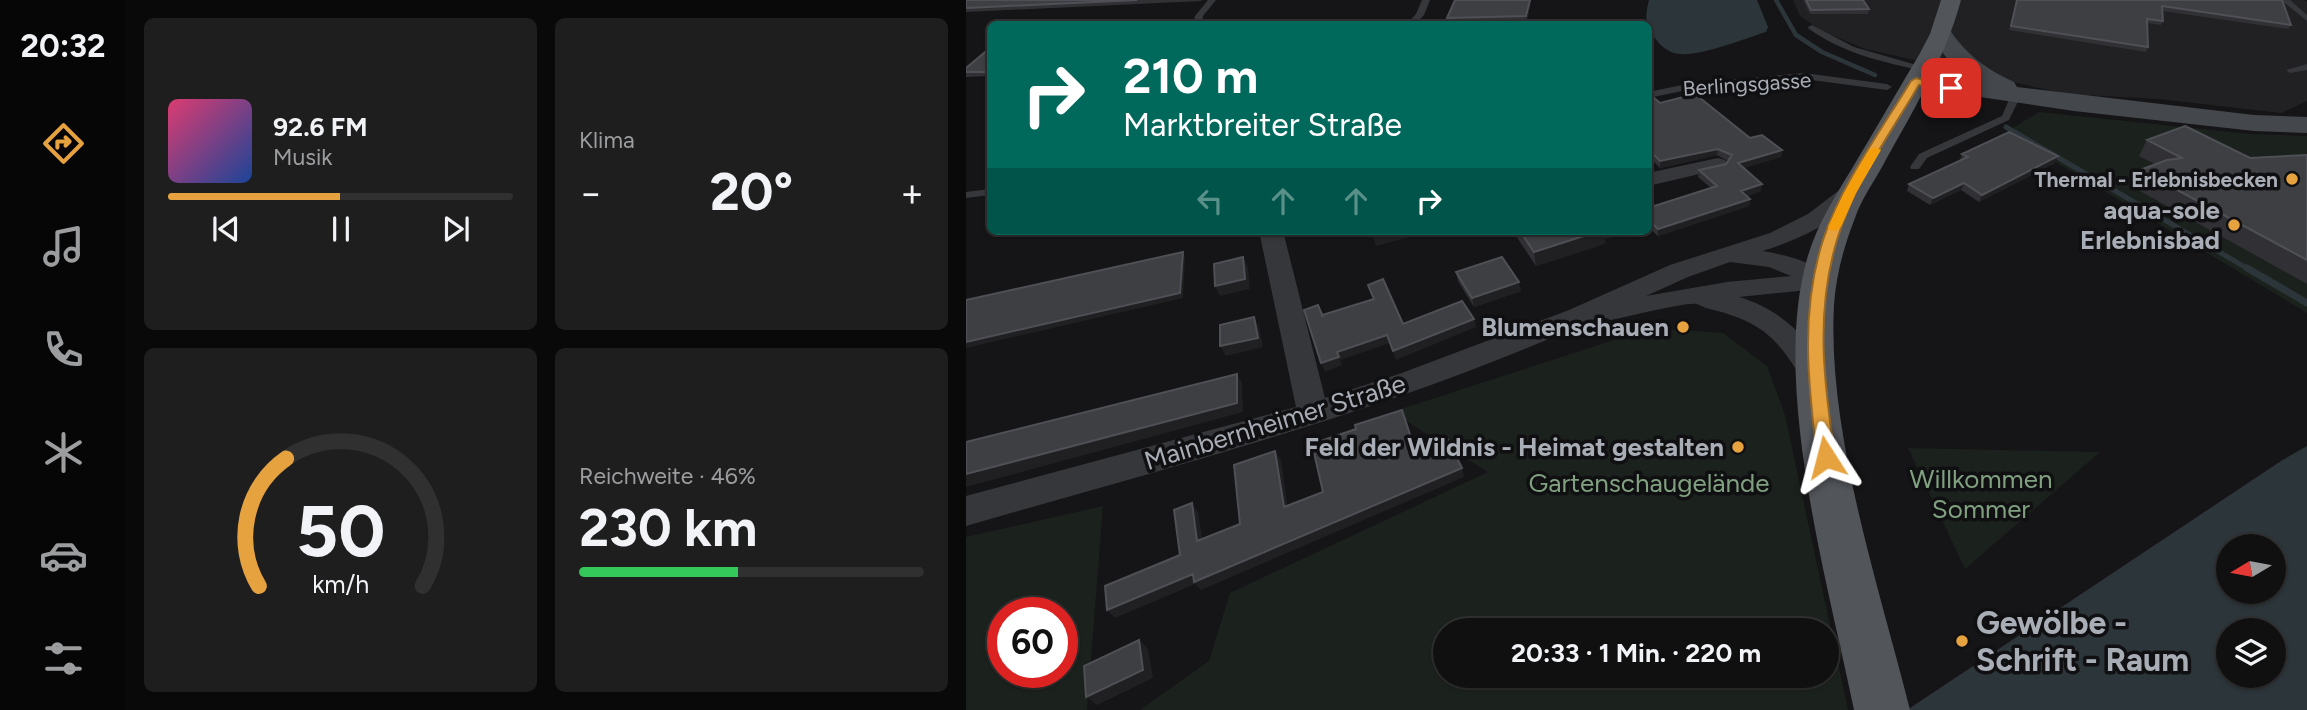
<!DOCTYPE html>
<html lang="de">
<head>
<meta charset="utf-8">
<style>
	body { margin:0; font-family:Figtree,sans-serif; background:#1e1e1f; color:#f1f3f6; height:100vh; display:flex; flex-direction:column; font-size:26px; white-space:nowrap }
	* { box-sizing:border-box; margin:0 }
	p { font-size:23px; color:#9c9d9f }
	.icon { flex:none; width:38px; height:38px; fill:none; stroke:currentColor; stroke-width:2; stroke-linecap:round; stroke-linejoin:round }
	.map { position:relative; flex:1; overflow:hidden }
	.side { display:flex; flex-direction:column; gap:18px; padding:18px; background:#090909; width:840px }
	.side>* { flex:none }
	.top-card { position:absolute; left:21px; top:21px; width:665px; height:214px; border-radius:10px; box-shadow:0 2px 5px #0004,0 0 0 2px #303031; background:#00695c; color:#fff; overflow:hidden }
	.needle { width:46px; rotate:260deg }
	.fabs { position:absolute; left:1250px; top:534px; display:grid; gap:14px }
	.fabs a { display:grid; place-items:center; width:70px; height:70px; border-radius:50%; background:#101011; box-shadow:0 2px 5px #0004,0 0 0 2px #303031; font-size:35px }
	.speed { position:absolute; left:21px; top:597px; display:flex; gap:14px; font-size:35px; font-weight:700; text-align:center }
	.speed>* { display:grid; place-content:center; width:91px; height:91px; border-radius:50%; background:#101011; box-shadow:0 2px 5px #0004,0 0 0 2px #303031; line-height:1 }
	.speed .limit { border:10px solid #d22; background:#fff; color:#111 }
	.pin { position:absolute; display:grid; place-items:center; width:60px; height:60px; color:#fff; margin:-30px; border-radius:14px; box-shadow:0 4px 10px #0006 }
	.me { position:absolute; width:77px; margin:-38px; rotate:351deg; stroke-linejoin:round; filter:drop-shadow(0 0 5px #0008) }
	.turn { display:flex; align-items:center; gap:24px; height:147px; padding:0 21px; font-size:32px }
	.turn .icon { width:91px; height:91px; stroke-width:2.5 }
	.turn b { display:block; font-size:49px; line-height:60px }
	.lanes { display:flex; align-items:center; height:66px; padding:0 21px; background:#0003; justify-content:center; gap:35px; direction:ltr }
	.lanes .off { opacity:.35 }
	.big { font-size:52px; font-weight:700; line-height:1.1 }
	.side .tile { flex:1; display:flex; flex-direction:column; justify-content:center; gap:10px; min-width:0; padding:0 24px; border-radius:10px; background:#1e1e1f }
	.side .dial { align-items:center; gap:0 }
	.dial svg { height:182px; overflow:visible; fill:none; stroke:#303031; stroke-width:7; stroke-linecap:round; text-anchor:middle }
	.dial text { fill:#f1f3f6; stroke:none }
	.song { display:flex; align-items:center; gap:21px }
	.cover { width:84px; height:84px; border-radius:10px; background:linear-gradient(135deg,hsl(340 70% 55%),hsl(220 70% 35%)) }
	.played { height:7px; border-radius:4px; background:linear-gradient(90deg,#e6a23e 50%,#303031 50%) }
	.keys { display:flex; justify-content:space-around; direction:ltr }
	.heat { display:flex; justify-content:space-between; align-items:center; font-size:38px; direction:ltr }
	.charge { height:10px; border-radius:5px; background:linear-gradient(90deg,#34c759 46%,#303031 0) }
	.side .tiles { flex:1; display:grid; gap:18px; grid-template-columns:repeat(2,1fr) }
	.trip { position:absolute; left:467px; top:618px; width:406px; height:70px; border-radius:35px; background:#101011; box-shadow:0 2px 5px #0004,0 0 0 2px #303031; font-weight:700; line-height:70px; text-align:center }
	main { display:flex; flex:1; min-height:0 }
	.menu { display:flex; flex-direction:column; width:126px; justify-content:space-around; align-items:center; background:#060607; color:#9c9d9f }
	.menu .icon { width:49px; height:49px }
	.menu .active { color:#e6a23e }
	.menu b { font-size:32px; color:#f1f3f6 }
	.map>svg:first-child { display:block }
</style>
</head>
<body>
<main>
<nav class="menu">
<b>20:32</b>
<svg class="icon active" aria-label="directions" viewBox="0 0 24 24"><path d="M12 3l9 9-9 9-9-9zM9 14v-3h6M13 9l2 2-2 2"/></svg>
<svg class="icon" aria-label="music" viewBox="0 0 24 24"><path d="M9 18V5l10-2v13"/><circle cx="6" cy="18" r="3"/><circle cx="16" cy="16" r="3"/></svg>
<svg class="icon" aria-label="phone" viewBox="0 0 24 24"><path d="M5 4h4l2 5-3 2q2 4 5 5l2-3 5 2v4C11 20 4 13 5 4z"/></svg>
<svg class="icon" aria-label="climate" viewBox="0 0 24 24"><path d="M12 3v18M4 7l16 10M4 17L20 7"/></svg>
<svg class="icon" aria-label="car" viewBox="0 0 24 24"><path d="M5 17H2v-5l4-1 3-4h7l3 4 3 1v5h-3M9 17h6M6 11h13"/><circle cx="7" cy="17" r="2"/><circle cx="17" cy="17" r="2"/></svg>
<svg class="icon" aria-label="filters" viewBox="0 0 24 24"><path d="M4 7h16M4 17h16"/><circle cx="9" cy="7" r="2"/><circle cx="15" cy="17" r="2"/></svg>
</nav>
<section class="side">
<div class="tiles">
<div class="tile">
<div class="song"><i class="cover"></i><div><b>92.6 FM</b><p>Musik</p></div></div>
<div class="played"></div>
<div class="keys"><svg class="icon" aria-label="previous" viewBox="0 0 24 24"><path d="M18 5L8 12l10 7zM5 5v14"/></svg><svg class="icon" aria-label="pause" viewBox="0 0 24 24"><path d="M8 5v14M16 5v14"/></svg><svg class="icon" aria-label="next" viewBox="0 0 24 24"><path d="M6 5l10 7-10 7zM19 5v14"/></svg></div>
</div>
<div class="tile"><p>Klima</p>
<div class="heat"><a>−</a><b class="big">20°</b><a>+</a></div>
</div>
<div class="tile dial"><svg viewBox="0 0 100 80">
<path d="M14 69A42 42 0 1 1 86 69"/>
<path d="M14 69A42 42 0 0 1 26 13" stroke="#e6a23e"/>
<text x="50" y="56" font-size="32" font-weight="700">50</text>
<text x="50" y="72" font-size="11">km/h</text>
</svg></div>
<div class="tile"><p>Reichweite · 46%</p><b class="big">230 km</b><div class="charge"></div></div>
</div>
</section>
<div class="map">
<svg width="1341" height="710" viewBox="0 0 1341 710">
	<rect width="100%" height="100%" fill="#151517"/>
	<!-- built -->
	<path fill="#212124" d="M 827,0 L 1338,0 L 1341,2 L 1341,101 L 1315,113 L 1193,99 L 1100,94 L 899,49 L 854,30 L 834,16 Z"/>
	<!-- green -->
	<path fill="#1b211c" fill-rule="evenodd" d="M 1073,112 L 1284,134 L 1341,136 L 1341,313 L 1040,132 Z
		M 699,329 L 757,333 L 801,366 L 819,415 L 882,710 L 174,710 L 243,661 L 264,593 L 522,472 L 426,412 L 657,337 ZM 480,630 L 861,630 L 861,676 L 480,676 Z
		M 942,448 L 1134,452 L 999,569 Z
		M 137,506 L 121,710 L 0,710 L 0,537 ZM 37,612 L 96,612 L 96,672 L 37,672 Z"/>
	<!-- water -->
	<path fill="#2c353a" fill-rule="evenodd" d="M 683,0 L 791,0 L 802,27 L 800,32 C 778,39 735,56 714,54 C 703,54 692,44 687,35 C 679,22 679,16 683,0 Z
		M 1341,446 L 1341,710 L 941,710 L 1315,461 ZM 1262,546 L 1307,546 L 1307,592 L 1262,592 ZM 1262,630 L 1307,630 L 1307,676 L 1262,676 Z"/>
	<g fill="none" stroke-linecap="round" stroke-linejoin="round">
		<!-- stream-far2 -->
		<path stroke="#2c353a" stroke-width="4.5" d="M 810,0 L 830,35 L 856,52 L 909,75"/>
		<!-- stream-far1 -->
		<path stroke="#2c353a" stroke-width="5" d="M 1040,127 L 1284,270"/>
		<!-- stream -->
		<path stroke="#2c353a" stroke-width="7" d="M 1281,268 L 1341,303"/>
		<!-- lane -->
		<path fill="#36373b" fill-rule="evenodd" d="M 242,0 L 250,0 L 237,16 L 236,24 L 228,24 L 229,16 Z
			M 456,0 L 464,0 L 458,15 L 449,24 L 441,24 L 450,14 Z
			M 1315,0 L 1324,0 L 1341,15 L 1341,21 Z
			M 846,25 L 888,47 L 961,68 L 957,71 C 916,62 877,53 843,29 L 842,27 Z
			M 1341,64 L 1341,70 L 1324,73 L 1320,70 Z
			M 838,73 L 921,84 L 926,87 L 921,90 L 838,79 L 726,89 L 682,98 L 682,92 L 726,83 Z
			M 1051,90 L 1056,93 L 1043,120 L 961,158 L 953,169 L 945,169 L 944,167 L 953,154 L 1036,116 L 1046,93 Z
			M 24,189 L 24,195 L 0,198 L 0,192 Z"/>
		<!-- street -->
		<path fill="#36373b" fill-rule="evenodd" d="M 752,158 L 759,160 L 763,164 L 759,168 L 682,186 L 682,173 Z
			M 884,186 L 892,188 L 895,193 C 876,221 828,241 797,251 C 819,255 853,262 866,282 L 862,288 L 773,297 C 816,310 844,338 863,377 L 859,385 L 849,388 L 839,385 C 812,336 794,321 740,308 C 737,307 734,305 731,304 C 719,302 661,317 645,320 L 635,316 C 432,409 214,464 0,526 L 0,496 L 330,407 L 293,231 L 317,231 L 359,398 L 433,374 L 603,310 L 704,265 L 804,233 L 842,214 L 876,188 ZM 764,262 L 803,267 L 825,276 L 761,282 L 680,296 L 722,277 Z"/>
		<!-- secondary -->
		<path fill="#44474b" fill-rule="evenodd" d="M 975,27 L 983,29 C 1001,55 1020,69 1048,82 L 1051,87 L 1288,115 L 1341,117 L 1341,133 L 1288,131 L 1108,111 L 941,86 L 938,81 L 941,76 L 950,74 L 1009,82 C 989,70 976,54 964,34 L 967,29 Z"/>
		<!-- primary -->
		<path fill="#52555a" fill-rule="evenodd" d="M 975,0 L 995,0 C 979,60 946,112 916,167 C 907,183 895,200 889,218 C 878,246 870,275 868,305 C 861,433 913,586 944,710 L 888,710 C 862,582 805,386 841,259 C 851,223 872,192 891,160 C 912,125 932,90 953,55 L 964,34 Z"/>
	</g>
	<!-- wall -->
	<path fill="#313135" d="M 0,0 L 236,0 L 235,1 L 0,12 Z
		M 565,0 L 561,21 L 482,22 L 481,18 Z
		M 837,0 L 897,0 L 903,9 L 902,14 L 844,14 Z
		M 1051,0 L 1316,0 L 1325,25 L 1322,29 L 1196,11 L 1197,21 L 1195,25 L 1181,23 L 1182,47 L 1180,52 L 1043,30 Z
		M 24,48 L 24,76 L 0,77 L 0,68 Z
		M 682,97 L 694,103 L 816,150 L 815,157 L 777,168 L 795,191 L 781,196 L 784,199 L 783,206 L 692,236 L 682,227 L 682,208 L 745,188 L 732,177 L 733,170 L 760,164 L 762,161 L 751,155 L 694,168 L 687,161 L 682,162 Z
		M 1181,140 L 1284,158 L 1341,155 L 1341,284 L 1165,186 L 1174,170 L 1189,164 L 1173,156 Z
		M 996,154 L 1089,163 L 1013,202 L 995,190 L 964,205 L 941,191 L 943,184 L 994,160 Z
		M 550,231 L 653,231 L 653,235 L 638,239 L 639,243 L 629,247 L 570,266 L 550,236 Z
		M 490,272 L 555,291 L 508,307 L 492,281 Z"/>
	<!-- shaded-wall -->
	<path fill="#202023" d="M 564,0 L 565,0 L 561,21 L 560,16 Z
		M 752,149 L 751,155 L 694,168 L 694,161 Z
		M 816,150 L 815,157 L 771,170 L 772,163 Z
		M 687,154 L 687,161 L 682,162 L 682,156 Z
		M 1092,156 L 1089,163 L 1013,202 L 1016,195 Z
		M 998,183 L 995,190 L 964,205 L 967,198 Z
		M 796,184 L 795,191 L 774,198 L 775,191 Z
		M 784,199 L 783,206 L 692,236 L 692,229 Z
		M 427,231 L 446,231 L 448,236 L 410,246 L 407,236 Z
		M 633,231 L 653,231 L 653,235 L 638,239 L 639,243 L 629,247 L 570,266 L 568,252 Z
		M 217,252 L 219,257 L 217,298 L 0,348 L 0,342 Z
		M 277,257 L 282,267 L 284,289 L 254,296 L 249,286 Z
		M 553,282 L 555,291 L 508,307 L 506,298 Z
		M 288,317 L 293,327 L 297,347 L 260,356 L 254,346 Z
		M 508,319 L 510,327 L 430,360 L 427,351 Z
		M 421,335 L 424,343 L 374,360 L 371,352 Z
		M 373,357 L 376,365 L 359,372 L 355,363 Z
		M 271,374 L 276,383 L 277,412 L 0,487 L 0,474 Z
		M 309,451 L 315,460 L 323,516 L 318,507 Z
		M 496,468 L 498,477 L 235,590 L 229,584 L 149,618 L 141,610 L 227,574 Z
		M 226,503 L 232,512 L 238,549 L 231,541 Z
		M 173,640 L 182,649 L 187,678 L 131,705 L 120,697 Z"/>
	<!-- building -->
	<path fill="#3e3f43" stroke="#4e5055" stroke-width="2" d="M 0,0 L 171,0 L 0,8 Z
		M 489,0 L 564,0 L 560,16 L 481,18 Z
		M 840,0 L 897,0 L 903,9 L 845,10 Z
		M 1051,0 L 1316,0 L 1325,25 L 1196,6 L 1197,21 L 1181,19 L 1182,47 L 1045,26 Z
		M 24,48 L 24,72 L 0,72 L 0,68 Z
		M 729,94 L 784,138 L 796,135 L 816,150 L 772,163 L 796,184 L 775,191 L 784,199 L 692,229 L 682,219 L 682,208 L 751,186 L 733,170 L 760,164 L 766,155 L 752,149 L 694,161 L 687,154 L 682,156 L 682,97 L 686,96 L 694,103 Z
		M 1219,126 L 1284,158 L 1341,155 L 1341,260 L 1174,170 L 1201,160 L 1216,158 L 1181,140 Z
		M 1043,132 L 1092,156 L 1016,195 L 998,183 L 967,198 L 943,184 L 1002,157 L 996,154 Z
		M 405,231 L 427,231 L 407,236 Z
		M 554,231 L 633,231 L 568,252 Z
		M 217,252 L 214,293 L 0,342 L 0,300 Z
		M 277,257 L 279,279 L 249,286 L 248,264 Z
		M 536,257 L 553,282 L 506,298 L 490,272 Z
		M 417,279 L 437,324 L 496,301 L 508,319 L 427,351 L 421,335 L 371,352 L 373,357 L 355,363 L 338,310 L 352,305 L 357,317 L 356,315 L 408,299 L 402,285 Z
		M 288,317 L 292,338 L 254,346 L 254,325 Z
		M 271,374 L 271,403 L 0,474 L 0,442 Z
		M 436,410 L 450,453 L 482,440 L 496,468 L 228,582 L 227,574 L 141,610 L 139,586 L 214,555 L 208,510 L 226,503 L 231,541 L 274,524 L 268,465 L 309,451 L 318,507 L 357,492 L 346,444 L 390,429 L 389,425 Z
		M 173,640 L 177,670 L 120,697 L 118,666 Z"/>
	<!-- route -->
	<path fill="#e6a23e" stroke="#966928" stroke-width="2" d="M 950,78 L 990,88 L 985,91 L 953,85 C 924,134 887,185 871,240 C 849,313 858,383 869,457 L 867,462 L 860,464 L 854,462 L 851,457 C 842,383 834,312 857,240 C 876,183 914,132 945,81 Z"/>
	<!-- slow -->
	<path fill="#f59e0b" d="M 909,147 L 915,150 L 890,193 L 875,227 L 869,231 L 864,230 L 862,227 L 878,193 L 903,150 Z"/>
	<!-- markers -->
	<g fill="#e6a23e" stroke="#101012" stroke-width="2.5">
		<circle cx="1326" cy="179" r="7"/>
		<circle cx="1268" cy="225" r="7"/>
		<circle cx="717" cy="327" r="7"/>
		<circle cx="772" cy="447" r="7"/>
		<circle cx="996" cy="641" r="7"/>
	</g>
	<g text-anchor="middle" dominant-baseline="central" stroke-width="7" stroke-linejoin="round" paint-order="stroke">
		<!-- far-street labels -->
		<g font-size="21" fill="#a8adb6" stroke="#101012">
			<text transform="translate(781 84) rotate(-4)">Berlingsgasse</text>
		</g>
		<!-- far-poi labels -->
		<g font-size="21" font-weight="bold" fill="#a8adb6" stroke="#101012" text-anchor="end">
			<text x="1312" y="179">Thermal - Erlebnisbecken</text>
		</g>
		<!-- poi labels -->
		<g font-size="26" font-weight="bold" fill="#a8adb6" stroke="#101012" text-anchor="end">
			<text x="1254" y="210">aqua-sole<tspan x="1254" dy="30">Erlebnisbad</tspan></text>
			<text x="703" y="327">Blumenschauen</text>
			<text x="758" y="447">Feld der Wildnis - Heimat gestalten</text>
		</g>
		<!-- street labels -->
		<g font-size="26" fill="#a8adb6" stroke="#101012">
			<text transform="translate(309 422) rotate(-17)">Mainbernheimer Straße</text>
		</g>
		<!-- park labels -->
		<g font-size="26" fill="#80a080" stroke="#101012">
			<text x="1015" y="479">Willkommen<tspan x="1015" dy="30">Sommer</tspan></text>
			<text x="683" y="483">Gartenschaugelände</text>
		</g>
		<!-- near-poi labels -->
		<g font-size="32" font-weight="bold" fill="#a8adb6" stroke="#101012" text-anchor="start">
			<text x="1010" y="623">Gewölbe -<tspan x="1010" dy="37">Schrift - Raum</tspan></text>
		</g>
	</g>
</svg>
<div class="fabs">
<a><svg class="needle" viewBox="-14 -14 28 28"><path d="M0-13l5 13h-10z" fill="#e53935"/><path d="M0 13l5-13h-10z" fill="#9c9d9f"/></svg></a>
<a><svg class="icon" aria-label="layers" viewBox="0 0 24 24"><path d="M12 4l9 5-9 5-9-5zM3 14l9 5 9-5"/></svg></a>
</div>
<div class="speed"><div class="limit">60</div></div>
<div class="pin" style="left:985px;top:88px;background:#d93025"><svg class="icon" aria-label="arrive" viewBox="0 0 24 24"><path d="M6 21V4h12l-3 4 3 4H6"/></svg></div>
<svg class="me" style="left:860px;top:457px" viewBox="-20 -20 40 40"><path d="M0-17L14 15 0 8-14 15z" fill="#e6a23e" stroke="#fff" stroke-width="4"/></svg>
<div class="trip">20:33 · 1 Min. · 220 m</div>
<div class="top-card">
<div class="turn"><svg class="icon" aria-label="right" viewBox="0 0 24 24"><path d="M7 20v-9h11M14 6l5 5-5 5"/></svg><div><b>210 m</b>Marktbreiter Straße</div></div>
<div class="lanes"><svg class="icon off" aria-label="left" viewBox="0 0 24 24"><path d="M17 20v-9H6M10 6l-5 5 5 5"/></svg><svg class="icon off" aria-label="ahead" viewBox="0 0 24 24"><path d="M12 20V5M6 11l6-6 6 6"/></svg><svg class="icon off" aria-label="ahead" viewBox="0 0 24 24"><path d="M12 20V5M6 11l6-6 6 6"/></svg><svg class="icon" aria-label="right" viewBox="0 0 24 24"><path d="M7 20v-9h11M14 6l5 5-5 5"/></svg></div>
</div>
</div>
</main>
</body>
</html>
